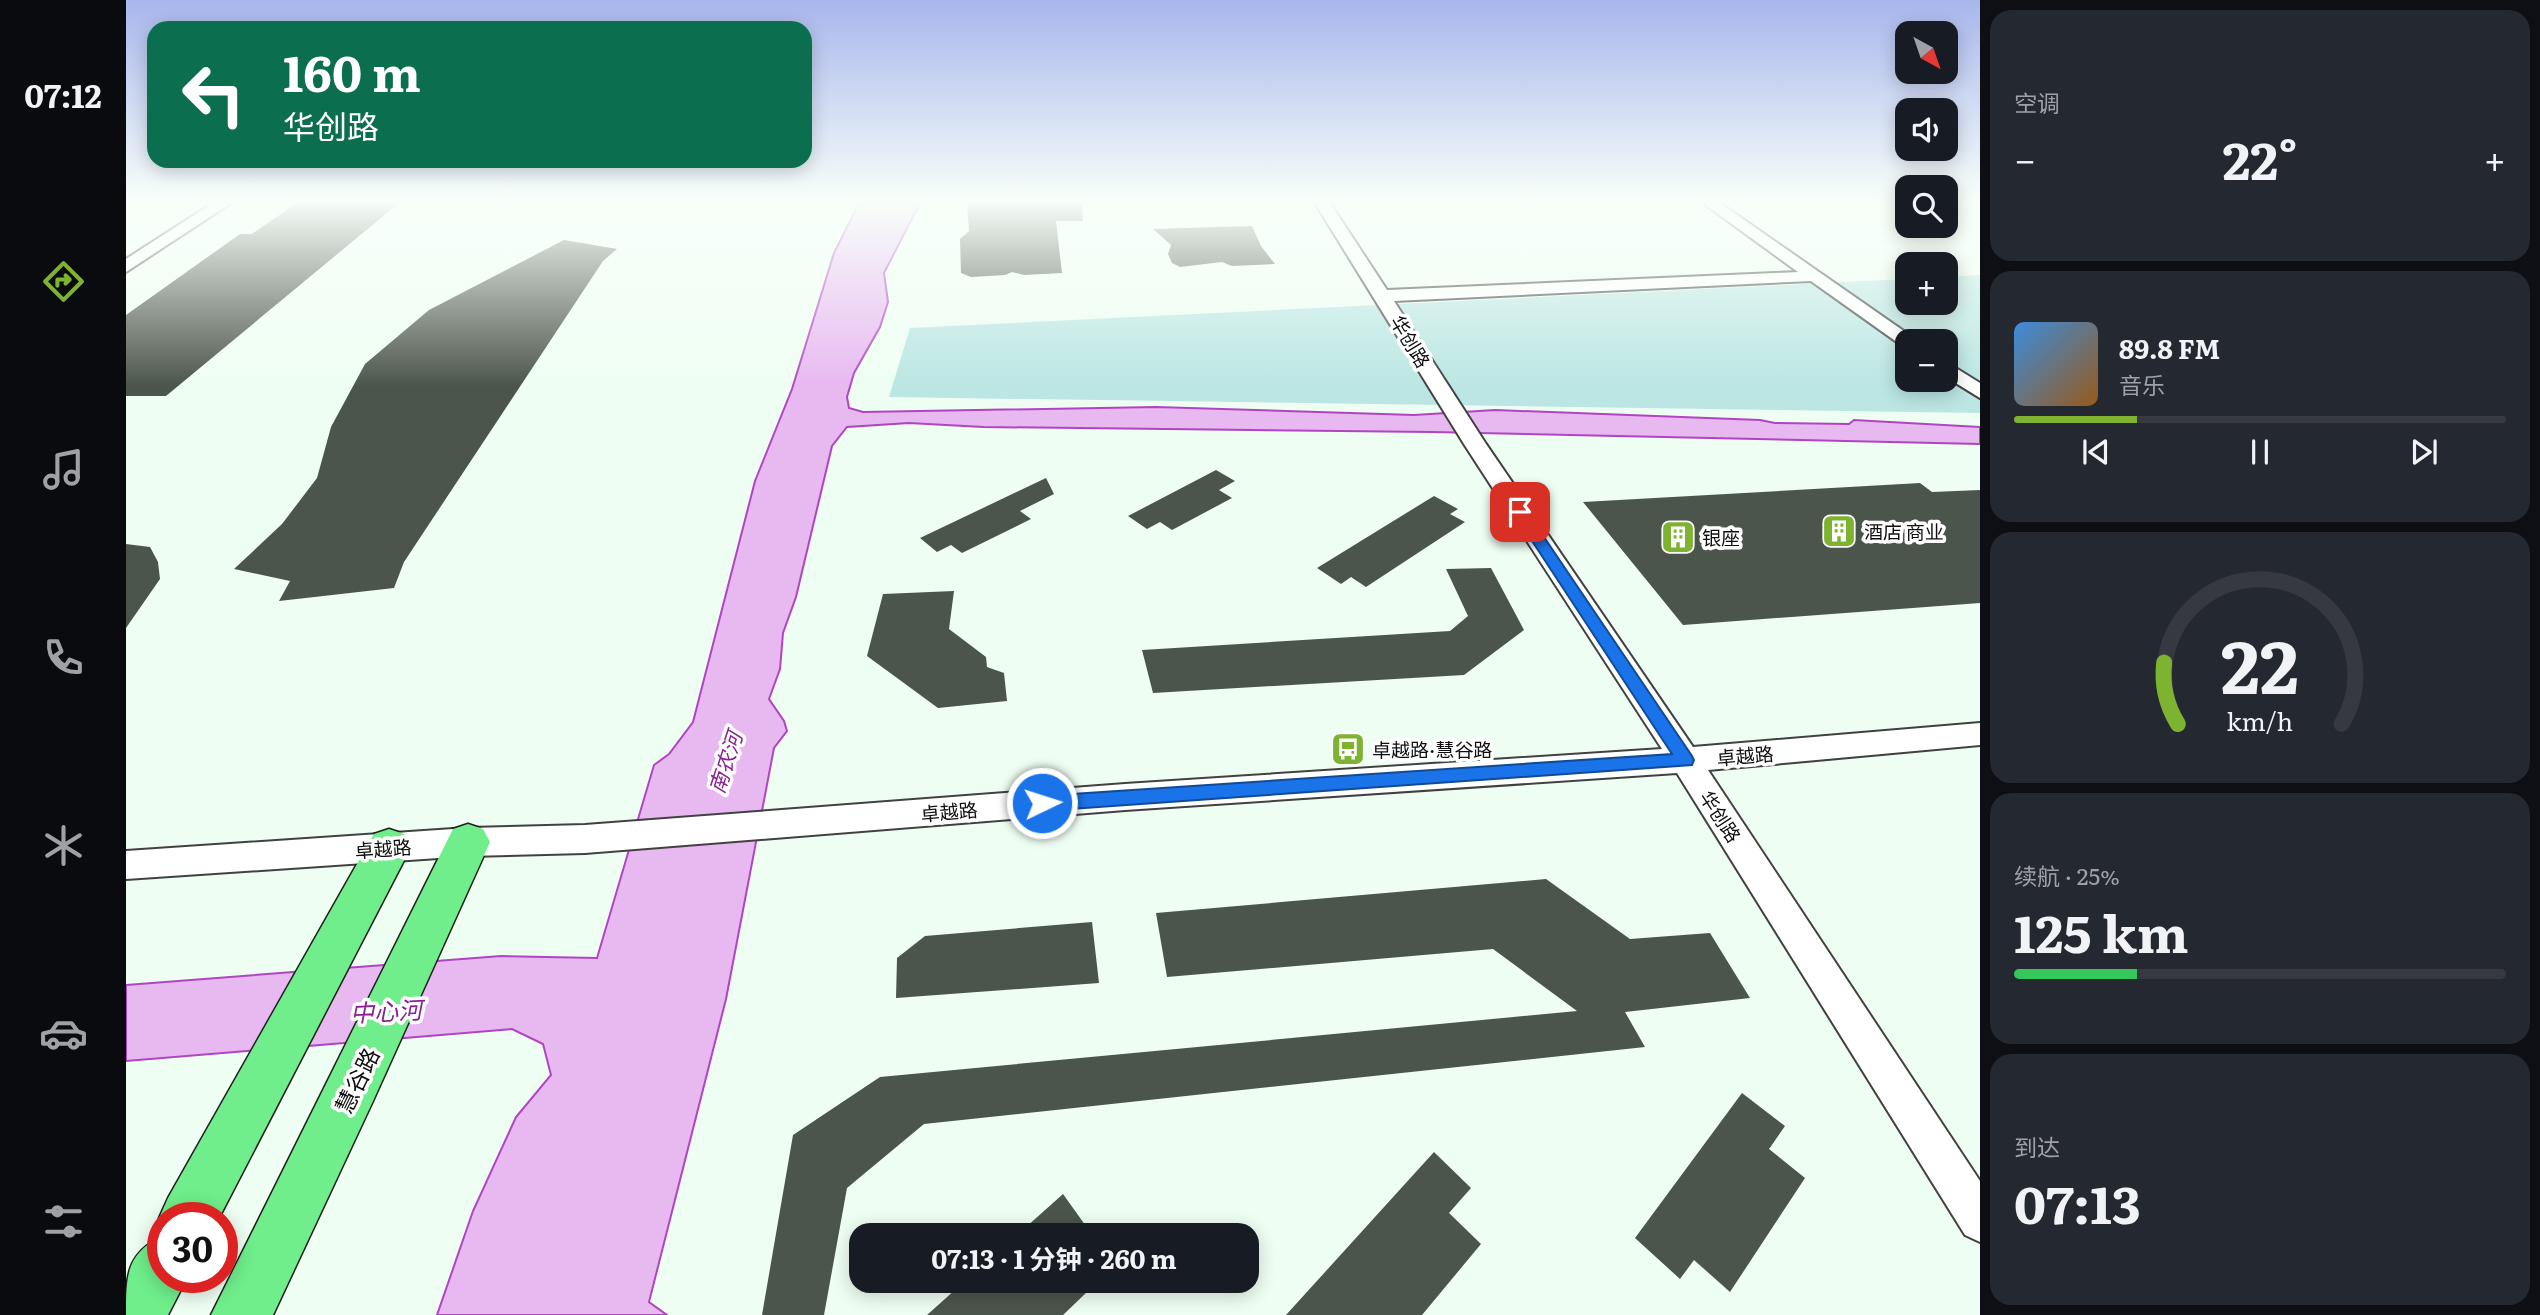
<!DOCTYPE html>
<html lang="zh">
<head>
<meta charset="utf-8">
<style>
	body { margin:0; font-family:Literata,"Noto Sans SC",serif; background:#242831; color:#f1f3f6; height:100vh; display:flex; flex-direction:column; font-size:26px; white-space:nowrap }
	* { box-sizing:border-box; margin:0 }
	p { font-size:23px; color:#9ea1a6 }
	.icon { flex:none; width:38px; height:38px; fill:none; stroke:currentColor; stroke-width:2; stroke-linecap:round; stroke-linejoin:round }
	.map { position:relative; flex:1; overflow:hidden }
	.details { display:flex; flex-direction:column; gap:10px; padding:10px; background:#0d0f14; width:560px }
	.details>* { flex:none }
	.top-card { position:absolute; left:21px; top:21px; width:665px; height:147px; border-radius:21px; box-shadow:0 4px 18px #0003; background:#0b6e4f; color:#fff; overflow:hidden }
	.needle { width:46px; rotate:140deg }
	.tools { position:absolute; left:1769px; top:21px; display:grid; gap:14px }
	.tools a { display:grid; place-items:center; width:63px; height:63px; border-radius:14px; background:#171b24; box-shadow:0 4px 18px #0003; font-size:35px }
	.speed { position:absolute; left:21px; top:1202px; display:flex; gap:14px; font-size:35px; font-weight:700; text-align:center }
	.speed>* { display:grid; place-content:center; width:91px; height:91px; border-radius:50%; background:#171b24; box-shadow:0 4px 18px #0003; line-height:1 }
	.speed .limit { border:10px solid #d22; background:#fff; color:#111 }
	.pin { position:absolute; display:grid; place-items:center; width:60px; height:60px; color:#fff; margin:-30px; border-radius:14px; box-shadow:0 4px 10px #0006 }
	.me { position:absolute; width:77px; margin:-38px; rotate:86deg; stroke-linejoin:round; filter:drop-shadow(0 0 5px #0008) }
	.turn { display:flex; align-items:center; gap:24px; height:147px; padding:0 21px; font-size:32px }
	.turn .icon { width:91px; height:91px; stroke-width:2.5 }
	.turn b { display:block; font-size:49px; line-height:60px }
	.big { font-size:52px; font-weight:700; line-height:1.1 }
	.details .tile { flex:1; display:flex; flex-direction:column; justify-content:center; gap:10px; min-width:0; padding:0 24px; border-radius:21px; background:#242831 }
	.details .dial { align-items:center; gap:0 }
	.dial svg { height:182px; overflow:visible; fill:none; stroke:#363941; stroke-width:7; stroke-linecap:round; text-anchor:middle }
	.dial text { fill:#f1f3f6; stroke:none }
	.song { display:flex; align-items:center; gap:21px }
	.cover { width:84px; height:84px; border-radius:10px; background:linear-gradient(135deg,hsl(210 70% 55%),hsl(30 70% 35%)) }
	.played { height:7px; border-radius:4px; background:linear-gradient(90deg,#7db330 25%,#363941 25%) }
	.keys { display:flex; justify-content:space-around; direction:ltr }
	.heat { display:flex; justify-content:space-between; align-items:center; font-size:38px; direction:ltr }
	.charge { height:10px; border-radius:5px; background:linear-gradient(90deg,#34c759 25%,#363941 0) }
	.trip { position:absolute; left:723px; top:1223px; width:410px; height:70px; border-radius:21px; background:#171b24; box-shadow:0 4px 18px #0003; font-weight:700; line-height:70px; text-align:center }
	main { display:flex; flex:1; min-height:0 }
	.menu { display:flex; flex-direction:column; width:126px; justify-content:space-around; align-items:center; background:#090b0e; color:#9ea1a6 }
	.menu .icon { width:49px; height:49px }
	.menu .active { color:#7db330 }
	.menu b { font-size:32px; color:#f1f3f6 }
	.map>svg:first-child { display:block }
</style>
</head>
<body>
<main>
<nav class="menu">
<b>07:12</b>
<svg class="icon active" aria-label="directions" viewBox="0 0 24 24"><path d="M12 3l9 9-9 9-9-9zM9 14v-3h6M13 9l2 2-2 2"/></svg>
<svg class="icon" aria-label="music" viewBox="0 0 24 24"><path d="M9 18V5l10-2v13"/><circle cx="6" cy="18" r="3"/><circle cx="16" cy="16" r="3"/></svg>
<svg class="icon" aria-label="phone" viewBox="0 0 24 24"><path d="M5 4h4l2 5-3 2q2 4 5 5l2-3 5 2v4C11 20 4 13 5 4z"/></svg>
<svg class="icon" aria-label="climate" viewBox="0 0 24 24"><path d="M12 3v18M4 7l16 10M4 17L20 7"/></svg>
<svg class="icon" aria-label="car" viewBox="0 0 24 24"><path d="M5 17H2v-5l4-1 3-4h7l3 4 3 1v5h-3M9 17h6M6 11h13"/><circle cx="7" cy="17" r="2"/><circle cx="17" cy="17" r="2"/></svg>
<svg class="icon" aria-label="filters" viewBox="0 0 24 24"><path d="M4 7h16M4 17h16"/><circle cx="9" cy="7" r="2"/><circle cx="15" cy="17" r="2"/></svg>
</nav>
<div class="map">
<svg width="1854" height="1315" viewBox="0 0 1854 1315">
	<rect width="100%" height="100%" fill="#effef3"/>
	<!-- green -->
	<path fill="#bbe6e3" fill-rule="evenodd" d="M 1854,275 L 1854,413 L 763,397 L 784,328 L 1781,279 L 1782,303 L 1820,303 L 1820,277 ZM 1782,341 L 1820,341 L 1820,380 L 1782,380 Z"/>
	<!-- water -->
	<path fill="#e8b8f1" stroke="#b144c3" stroke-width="2" d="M 733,203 L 794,203 L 758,273 L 762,302 L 754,327 L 728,373 L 721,397 L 723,408 L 737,412 L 1030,407 L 1288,415 L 1369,410 L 1634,420 L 1649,423 L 1723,424 L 1728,420 L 1854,427 L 1854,444 L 1306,432 L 857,427 L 783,423 L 721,427 L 706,446 L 670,597 L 657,633 L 654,669 L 643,699 L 658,721 L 661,731 L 648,748 L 600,999 L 523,1302 L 541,1315 L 311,1315 L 347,1211 L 390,1117 L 425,1075 L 417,1044 L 386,1029 L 0,1061 L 0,985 L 375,956 L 471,958 L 528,765 L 543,754 L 567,722 L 629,481 L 666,389 L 708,253 Z"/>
	<!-- building -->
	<path fill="#4c554b" d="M 171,203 L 273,203 L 40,396 L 0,396 L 0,315 L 114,234 L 126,234 Z
		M 841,203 L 956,203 L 957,221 L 930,221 L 936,273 L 898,275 L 886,272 L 879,275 L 845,277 L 835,273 L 834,239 L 843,231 Z
		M 1126,226 L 1135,246 L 1149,264 L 1106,266 L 1096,262 L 1054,267 L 1046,263 L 1042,254 L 1045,245 L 1027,229 Z
		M 438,240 L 491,249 L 477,261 L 278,562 L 268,588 L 153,601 L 164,581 L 108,569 L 156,524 L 191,478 L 205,427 L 239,364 L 303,310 Z
		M 1090,470 L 1109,481 L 1093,490 L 1106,498 L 1046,530 L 1034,522 L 1021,529 L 1002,516 Z
		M 920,478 L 928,494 L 894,511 L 905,519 L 836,553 L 825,545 L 811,552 L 794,538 Z
		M 1794,483 L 1806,492 L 1854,490 L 1854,603 L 1557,625 L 1457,502 Z
		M 1308,496 L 1332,509 L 1324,514 L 1339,522 L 1240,587 L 1225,577 L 1215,584 L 1191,568 Z
		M 0,544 L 24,547 L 32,562 L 34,579 L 0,628 Z
		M 1365,568 L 1398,630 L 1338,675 L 1027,693 L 1016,650 L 1324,631 L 1342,616 L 1320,569 Z
		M 828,591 L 823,629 L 860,657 L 861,667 L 878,673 L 881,701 L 812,708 L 741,656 L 757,594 Z
		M 1420,879 L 1504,939 L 1584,933 L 1624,998 L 1499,1012 L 1519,1047 L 798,1124 L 721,1188 L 698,1315 L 636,1315 L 667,1135 L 754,1077 L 1451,1011 L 1367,949 L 1041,977 L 1030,913 Z
		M 966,922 L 973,983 L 770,998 L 771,958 L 799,936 Z
		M 1616,1093 L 1659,1126 L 1643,1149 L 1679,1178 L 1604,1292 L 1568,1260 L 1554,1279 L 1509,1238 Z
		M 1308,1152 L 1345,1188 L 1323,1213 L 1355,1244 L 1296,1315 L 1160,1315 Z
		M 937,1194 L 967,1236 L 890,1236 Z
		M 839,1281 L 952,1281 L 961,1292 L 937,1315 L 801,1315 Z"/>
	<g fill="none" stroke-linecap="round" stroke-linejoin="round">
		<!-- minor casing -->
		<g stroke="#414141" stroke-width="4">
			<path id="minor" d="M 87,203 L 105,203 L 0,272 L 0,259 Z
				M 1189,203 L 1204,203 L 1261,290 L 1672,272 L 1577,203 L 1594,203 L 1792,341 L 1782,341 L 1782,347 L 1775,345 L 1685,281 L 1268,301 L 1360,444 L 1567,747 L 1854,723 L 1854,745 L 1582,770 L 1854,1181 L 1854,1242 L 1839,1235 L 1551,773 L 999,810 L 459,853 L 342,856 L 0,879 L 0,851 L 342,828 L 459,825 L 999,784 L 1536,749 L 1338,444 Z
				M 1820,362 L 1854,383 L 1854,398 L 1820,377 Z"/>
		</g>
		<!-- major casing -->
		<g stroke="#1f1f1f" stroke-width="3">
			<path id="major" d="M 342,824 L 357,829 L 364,842 L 247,1101 L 147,1315 L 85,1315 L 327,829 Z
				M 263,829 L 278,834 L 285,847 L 93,1218 L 37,1218 L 37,1226 L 33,1218 L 42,1198 L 248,834 Z
				M 37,1236 L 37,1278 L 61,1278 L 42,1315 L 0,1315 C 0,1276 0,1253 37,1236 Z"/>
		</g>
		<!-- minor -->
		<use href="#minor" fill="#fff" fill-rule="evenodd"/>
		<!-- major -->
		<use href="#major" fill="#6fee8b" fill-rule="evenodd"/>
	</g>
	<!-- sky -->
	<linearGradient id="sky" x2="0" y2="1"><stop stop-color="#a8b6ec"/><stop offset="0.52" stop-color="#f8fffa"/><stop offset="1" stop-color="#f8fffa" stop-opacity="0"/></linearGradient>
	<rect width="1854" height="387" fill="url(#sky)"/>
	<!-- route -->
	<path fill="#1a73e8" stroke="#114b97" stroke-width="2" d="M 1389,509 L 1399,509 L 1566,756 L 1568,760 L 1566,765 L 916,811 L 910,809 L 907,803 L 916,796 L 1546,754 L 1387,512 Z"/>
	<!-- icons -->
	<defs>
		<g id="building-square" transform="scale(1.75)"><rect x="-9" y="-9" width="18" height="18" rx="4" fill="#7db330" stroke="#fff"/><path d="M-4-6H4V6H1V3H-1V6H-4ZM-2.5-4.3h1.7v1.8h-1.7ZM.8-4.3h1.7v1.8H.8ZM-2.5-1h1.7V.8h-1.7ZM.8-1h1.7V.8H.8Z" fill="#fff"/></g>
		<g id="bus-square" transform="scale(1.75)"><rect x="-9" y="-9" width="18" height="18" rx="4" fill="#7db330" stroke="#fff"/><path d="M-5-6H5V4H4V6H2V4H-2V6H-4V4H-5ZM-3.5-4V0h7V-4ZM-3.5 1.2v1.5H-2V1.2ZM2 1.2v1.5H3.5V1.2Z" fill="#fff"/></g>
	</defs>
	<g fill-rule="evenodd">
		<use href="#building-square" x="1713" y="531"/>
		<use href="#building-square" x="1552" y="537"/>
		<use href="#bus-square" x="1222" y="749"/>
	</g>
	<g text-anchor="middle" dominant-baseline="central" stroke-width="7" stroke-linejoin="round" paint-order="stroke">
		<!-- street labels -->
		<g font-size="19" fill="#0e0e0e" stroke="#fff">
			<text transform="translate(1285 341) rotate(59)">华创路</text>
			<text transform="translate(1619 755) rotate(-5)">卓越路</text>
			<text transform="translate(823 811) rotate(-5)">卓越路</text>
			<text transform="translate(1595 816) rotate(57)">华创路</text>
			<text transform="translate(257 848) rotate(-4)">卓越路</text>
		</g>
		<!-- poi labels -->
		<g font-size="19" fill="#0e0e0e" stroke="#fff" text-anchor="start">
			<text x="1738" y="531">酒店 商业</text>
			<text x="1576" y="537">银座</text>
			<text x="1246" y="749">卓越路·慧谷路</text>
		</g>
		<!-- water labels -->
		<g font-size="21" font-style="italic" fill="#8a2096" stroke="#fff">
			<text transform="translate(598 762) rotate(-72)">南农河</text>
		</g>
		<!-- near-street labels -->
		<g font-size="23" fill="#0e0e0e" stroke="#fff">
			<text transform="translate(230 1080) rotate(-64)">慧谷路</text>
		</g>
		<!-- near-water labels -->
		<g font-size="24" font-style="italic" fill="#8a2096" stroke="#fff">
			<text transform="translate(260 1010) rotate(-3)">中心河</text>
		</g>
	</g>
</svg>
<div class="tools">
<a><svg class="needle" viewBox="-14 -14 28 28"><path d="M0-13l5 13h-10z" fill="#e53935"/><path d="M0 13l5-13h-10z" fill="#9ea1a6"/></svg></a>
<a><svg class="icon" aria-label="sound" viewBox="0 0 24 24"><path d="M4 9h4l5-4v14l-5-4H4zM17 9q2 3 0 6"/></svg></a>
<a><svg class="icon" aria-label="search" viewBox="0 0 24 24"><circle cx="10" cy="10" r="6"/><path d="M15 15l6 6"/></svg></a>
<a>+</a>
<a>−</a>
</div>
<div class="speed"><div class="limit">30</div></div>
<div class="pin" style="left:1394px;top:512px;background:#d93025"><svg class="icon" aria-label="arrive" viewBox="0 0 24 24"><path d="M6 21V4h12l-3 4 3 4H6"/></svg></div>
<svg class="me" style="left:916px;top:803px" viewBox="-20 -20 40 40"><circle r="17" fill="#1a73e8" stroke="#fff" stroke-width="3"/><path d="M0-11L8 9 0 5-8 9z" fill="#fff"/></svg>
<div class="trip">07:13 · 1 分钟 · 260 m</div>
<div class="top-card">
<div class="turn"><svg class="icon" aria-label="left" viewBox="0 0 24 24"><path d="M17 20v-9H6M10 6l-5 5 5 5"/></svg><div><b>160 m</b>华创路</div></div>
</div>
</div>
<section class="details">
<div class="tile"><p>空调</p>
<div class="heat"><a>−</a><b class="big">22°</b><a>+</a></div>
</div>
<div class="tile">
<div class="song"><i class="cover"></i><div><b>89.8 FM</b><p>音乐</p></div></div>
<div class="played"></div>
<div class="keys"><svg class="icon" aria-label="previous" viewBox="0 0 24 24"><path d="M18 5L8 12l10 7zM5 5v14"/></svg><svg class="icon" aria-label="pause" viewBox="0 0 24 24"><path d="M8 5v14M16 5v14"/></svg><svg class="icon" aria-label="next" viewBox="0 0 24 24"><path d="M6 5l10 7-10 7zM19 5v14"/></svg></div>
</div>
<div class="tile dial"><svg viewBox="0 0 100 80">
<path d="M14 69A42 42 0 1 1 86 69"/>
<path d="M14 69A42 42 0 0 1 8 42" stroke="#7db330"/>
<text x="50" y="56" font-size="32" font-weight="700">22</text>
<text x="50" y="72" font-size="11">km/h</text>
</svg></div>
<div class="tile"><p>续航 · 25%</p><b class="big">125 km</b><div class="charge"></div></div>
<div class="tile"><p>到达</p><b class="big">07:13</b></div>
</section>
</main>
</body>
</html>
